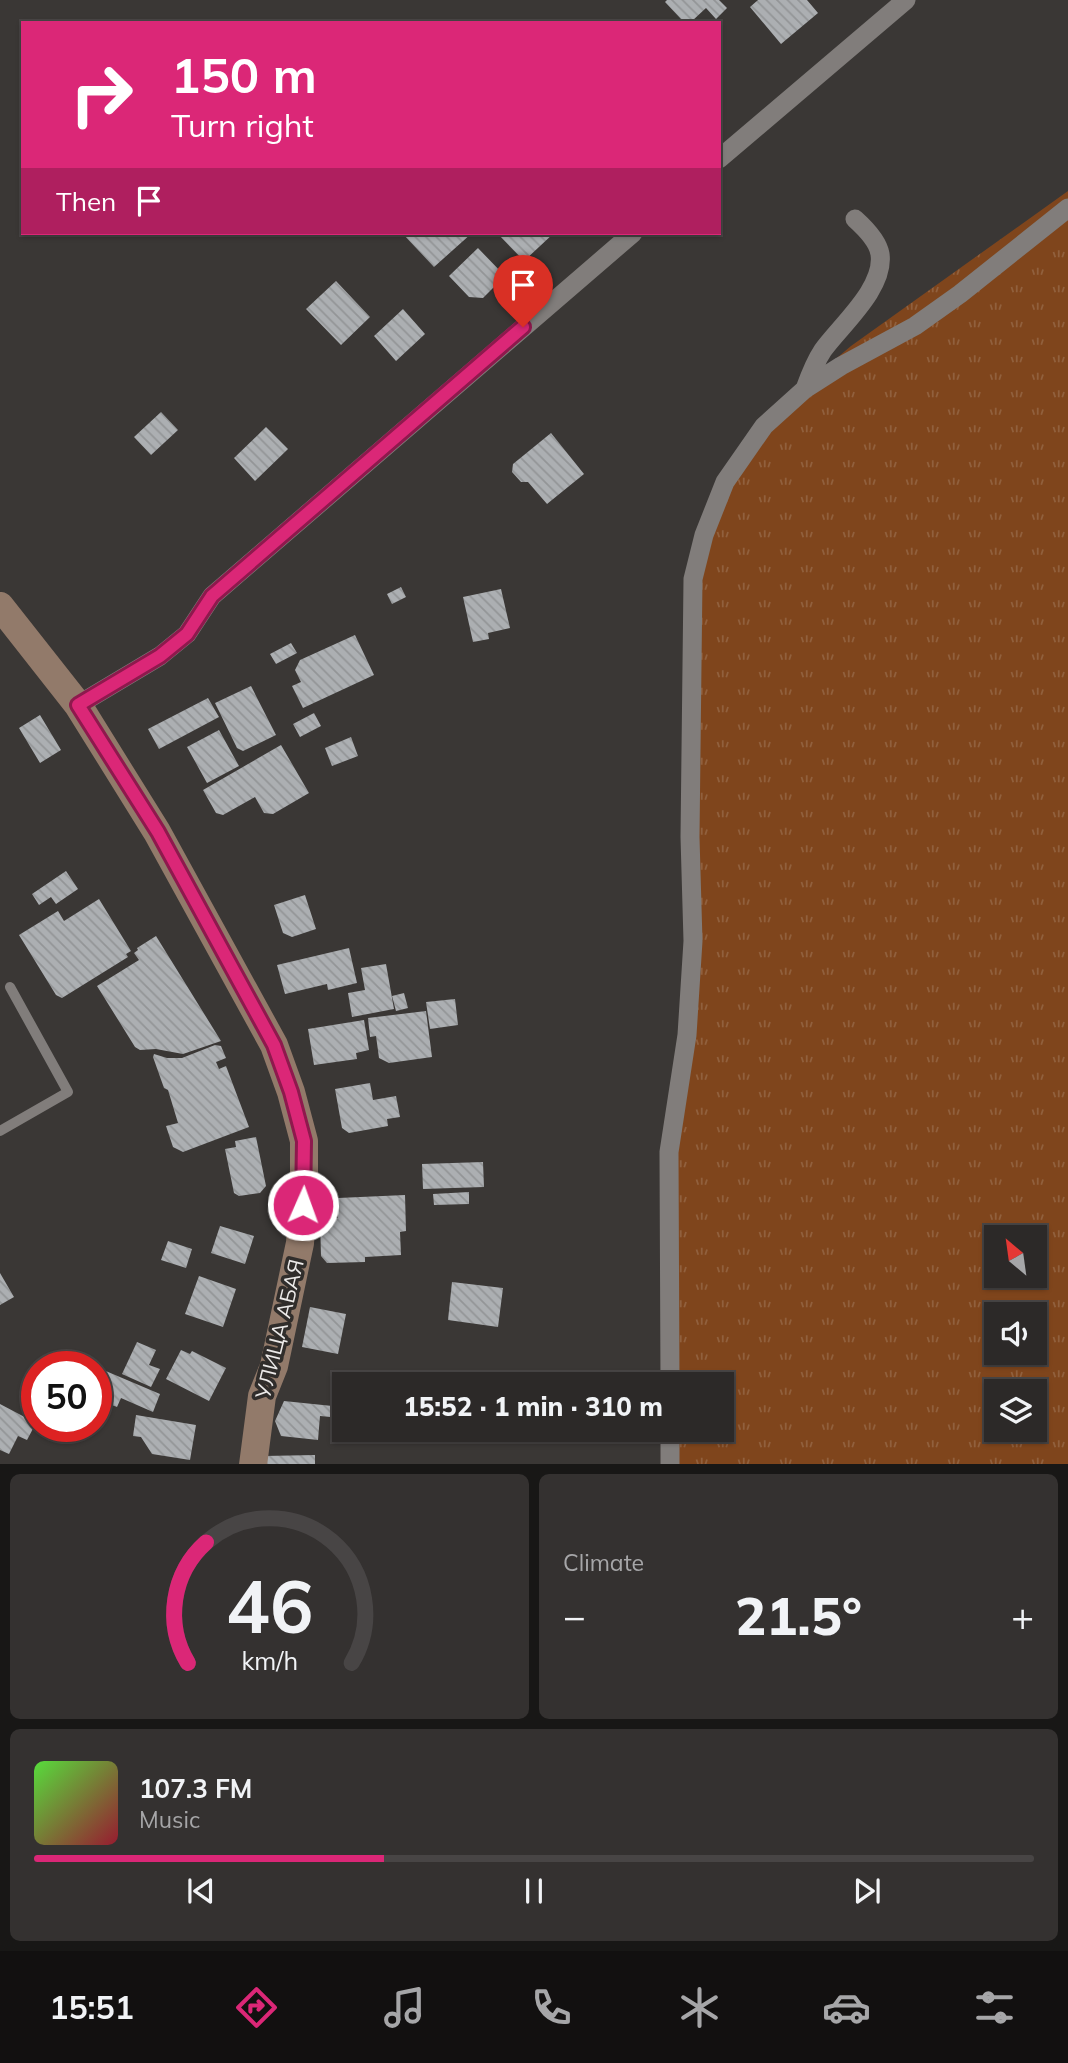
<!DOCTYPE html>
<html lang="en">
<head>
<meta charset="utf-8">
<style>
	body { margin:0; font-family:Mulish,sans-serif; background:#343130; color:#f1f3f6; height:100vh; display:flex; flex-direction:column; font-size:26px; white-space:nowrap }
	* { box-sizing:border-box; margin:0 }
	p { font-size:23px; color:#a6a6a8 }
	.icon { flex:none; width:38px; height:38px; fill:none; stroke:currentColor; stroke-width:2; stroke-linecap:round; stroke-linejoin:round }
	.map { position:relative; height:1464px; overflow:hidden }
	.details { display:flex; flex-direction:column; gap:10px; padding:10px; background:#181716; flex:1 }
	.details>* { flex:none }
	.guide { position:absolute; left:21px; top:21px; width:700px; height:214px; border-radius:0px; box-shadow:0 2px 5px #0004,0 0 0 2px #484545; background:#db2777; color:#fff; overflow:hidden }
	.needle { width:46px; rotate:331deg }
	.controls { position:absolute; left:984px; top:1225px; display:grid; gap:14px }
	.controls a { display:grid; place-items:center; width:63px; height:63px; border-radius:0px; background:#2c2928; box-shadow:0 2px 5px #0004,0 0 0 2px #484545; font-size:35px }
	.speed { position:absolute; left:21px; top:1351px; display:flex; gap:14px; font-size:35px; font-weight:700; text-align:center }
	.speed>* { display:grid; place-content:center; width:91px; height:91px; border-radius:50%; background:#2c2928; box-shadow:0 2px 5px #0004,0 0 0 2px #484545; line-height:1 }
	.speed .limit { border:10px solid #d22; background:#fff; color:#111 }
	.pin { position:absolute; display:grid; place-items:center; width:60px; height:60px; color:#fff; margin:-72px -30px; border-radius:50% 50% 50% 0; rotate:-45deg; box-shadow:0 0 7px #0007 }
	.pin .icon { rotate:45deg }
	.me { position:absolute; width:77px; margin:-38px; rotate:2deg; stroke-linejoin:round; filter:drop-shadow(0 0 5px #0008) }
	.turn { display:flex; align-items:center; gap:24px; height:147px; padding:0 35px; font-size:32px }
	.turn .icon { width:91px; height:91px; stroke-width:2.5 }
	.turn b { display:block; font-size:49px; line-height:60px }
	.then { display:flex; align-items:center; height:66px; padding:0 35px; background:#0003; gap:14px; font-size:26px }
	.big { font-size:52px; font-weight:800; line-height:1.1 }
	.details .tile { flex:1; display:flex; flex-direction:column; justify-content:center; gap:10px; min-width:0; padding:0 24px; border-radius:10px; background:#343130 }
	.details .dial { align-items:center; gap:0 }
	.dial svg { height:182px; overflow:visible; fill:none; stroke:#484545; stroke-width:7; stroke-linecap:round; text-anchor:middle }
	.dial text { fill:#f1f3f6; stroke:none }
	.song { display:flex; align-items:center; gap:21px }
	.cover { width:84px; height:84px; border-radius:10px; background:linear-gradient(135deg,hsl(110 70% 55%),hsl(350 70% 35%)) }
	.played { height:7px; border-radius:4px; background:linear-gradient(90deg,#db2777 35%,#484545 35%) }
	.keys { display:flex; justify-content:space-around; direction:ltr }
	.heat { display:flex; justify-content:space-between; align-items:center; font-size:38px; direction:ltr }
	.details .tiles { flex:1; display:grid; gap:10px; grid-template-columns:1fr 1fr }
	.tile:last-child { grid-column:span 2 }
	.trip { position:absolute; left:332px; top:1372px; width:402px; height:70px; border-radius:0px; background:#2c2928; box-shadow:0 2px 5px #0004,0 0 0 2px #484545; font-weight:800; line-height:70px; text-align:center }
	.tabs { display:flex; height:112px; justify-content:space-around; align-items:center; background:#121010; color:#a6a6a8 }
	.tabs .icon { width:49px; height:49px }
	.tabs .active { color:#db2777 }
	.tabs b { font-size:32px; color:#f1f3f6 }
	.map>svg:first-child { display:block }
</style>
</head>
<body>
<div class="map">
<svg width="1068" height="1465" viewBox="0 0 1068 1465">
	<defs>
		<pattern id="grass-tufts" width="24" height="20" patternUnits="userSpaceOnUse" patternTransform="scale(1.75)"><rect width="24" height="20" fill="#7f451c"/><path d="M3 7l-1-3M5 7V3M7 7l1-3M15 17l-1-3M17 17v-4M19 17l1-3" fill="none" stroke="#91603d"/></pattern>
		<pattern id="building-back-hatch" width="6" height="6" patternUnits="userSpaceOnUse" patternTransform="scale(1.75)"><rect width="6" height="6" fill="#acafb2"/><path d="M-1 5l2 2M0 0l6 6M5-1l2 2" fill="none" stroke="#939597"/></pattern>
	</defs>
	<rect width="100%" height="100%" fill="#3a3735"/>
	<!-- grass -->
	<path fill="url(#grass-tufts)" fill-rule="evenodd" d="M 1068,191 L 1068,1464 L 667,1465 L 669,1430 L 723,1430 L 723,1384 L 672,1384 L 673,1179 L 686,985 L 693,590 L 720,505 L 778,408 L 851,346 ZM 996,1237 L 1034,1237 L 1034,1276 L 996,1276 ZM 996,1314 L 1034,1314 L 1034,1353 L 996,1353 ZM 996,1391 L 1034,1391 L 1034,1430 L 996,1430 Z"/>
	<!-- building -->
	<path fill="url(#building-back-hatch)" d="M 667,0 L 719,0 L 727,8 L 716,19 L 706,8 L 692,21 L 681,19 L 665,2 Z
		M 758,0 L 807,0 L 818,13 L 781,44 L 750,7 Z
		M 402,233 L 472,233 L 434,267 Z
		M 497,233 L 554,233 L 524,261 Z
		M 478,248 L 505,276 L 483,298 L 469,297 L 449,276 Z
		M 336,281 L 370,317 L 341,345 L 306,309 Z
		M 403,309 L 425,334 L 396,361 L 374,336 Z
		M 161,412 L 178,430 L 151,455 L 134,437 Z
		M 266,427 L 288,449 L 255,481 L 234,458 Z
		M 551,433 L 584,474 L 547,504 L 528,482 L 521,482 L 512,472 L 513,464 Z
		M 401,587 L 406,597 L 392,604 L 387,594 Z
		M 501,589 L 510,628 L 488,633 L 489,639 L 473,642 L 463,597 Z
		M 355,635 L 374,675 L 303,708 L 292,686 L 301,682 L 295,670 L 300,660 Z
		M 291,643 L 297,653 L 276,664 L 270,654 Z
		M 251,686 L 276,735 L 243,751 L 237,748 L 215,703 Z
		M 208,698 L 219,717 L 159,749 L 148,729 Z
		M 314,713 L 321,726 L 300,737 L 293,724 Z
		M 40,715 L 61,750 L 40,763 L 19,728 Z
		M 219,730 L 239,766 L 207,783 L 187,747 Z
		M 351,737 L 358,756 L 332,766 L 325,748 Z
		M 281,745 L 309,793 L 273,814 L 264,813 L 255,797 L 223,815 L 216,813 L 203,790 Z
		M 66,871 L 78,889 L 56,904 L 51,897 L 39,905 L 32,894 Z
		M 305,895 L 316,929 L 292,937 L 283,933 L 274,905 Z
		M 99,899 L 131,951 L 126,954 L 128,957 L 62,998 L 56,995 L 19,935 L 58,911 L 64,921 Z
		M 156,936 L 221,1041 L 183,1054 L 156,1049 L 140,1050 L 135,1047 L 97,986 L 139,960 L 134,953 L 138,950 L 137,948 Z
		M 349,948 L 357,983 L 328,990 L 327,984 L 285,994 L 277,965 Z
		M 386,964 L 394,1009 L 352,1017 L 348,993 L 365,990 L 361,968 Z
		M 404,993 L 408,1008 L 396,1011 L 392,996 Z
		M 455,999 L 458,1025 L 430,1029 L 426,1002 Z
		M 426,1011 L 432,1057 L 389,1063 L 379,1058 L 376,1036 L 370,1037 L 368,1018 Z
		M 364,1020 L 369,1050 L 356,1053 L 357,1059 L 314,1065 L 308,1029 Z
		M 215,1045 L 221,1046 L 226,1058 L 216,1062 L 219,1069 L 226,1066 L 249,1127 L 183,1152 L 173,1147 L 166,1126 L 178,1123 L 168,1090 L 164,1088 L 153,1057 L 154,1054 L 167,1058 L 182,1058 Z
		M 370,1083 L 373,1100 L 396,1096 L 400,1117 L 387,1119 L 388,1126 L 349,1133 L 342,1128 L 335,1089 Z
		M 256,1137 L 266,1186 L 260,1193 L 239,1196 L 234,1193 L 225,1149 L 236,1147 L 235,1141 Z
		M 483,1162 L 484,1187 L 423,1189 L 422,1164 Z
		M 469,1192 L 469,1204 L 434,1205 L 433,1194 Z
		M 405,1195 L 406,1231 L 400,1232 L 401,1255 L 365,1257 L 365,1262 L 327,1263 L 321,1256 L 320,1219 L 338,1218 L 338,1198 Z
		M 220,1226 L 254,1236 L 245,1264 L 211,1253 Z
		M 168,1241 L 192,1249 L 186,1268 L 161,1260 Z
		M 0,1273 L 14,1297 L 0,1305 Z
		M 199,1276 L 236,1289 L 223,1327 L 185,1314 Z
		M 452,1282 L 503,1288 L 498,1327 L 448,1320 Z
		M 310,1307 L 346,1314 L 338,1354 L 302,1347 Z
		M 137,1342 L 156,1350 L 149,1365 L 160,1369 L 151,1387 L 122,1374 Z
		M 181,1350 L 190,1354 L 192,1351 L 226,1368 L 209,1401 L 166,1379 Z
		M 101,1369 L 160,1394 L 153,1412 L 121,1398 L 117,1407 L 96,1399 L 96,1380 Z
		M 284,1401 L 342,1407 L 341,1418 L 320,1416 L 318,1440 L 281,1436 L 275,1421 Z
		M 0,1404 L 36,1423 L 27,1440 L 18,1436 L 9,1454 L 0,1450 Z
		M 136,1415 L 196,1425 L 190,1460 L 152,1454 L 141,1437 L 133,1436 Z
		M 315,1455 L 315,1465 L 265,1465 L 264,1456 Z"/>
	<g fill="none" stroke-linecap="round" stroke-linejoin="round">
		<!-- service -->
		<path stroke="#817d7b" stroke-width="10" d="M 0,1131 L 68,1092 L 10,987"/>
		<!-- minor -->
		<path stroke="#817d7b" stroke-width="19" d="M 719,159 L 906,0
			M 805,389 C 810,375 815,362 823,350 C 841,325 885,288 880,254 C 878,241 865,228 855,219
			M 78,705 L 160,656 L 187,634 L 212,596 L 633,233
			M 670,1384 L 669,1152 L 687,1035 L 693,941 L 690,837 L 693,579 L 704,535 L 725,482 L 764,426 L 805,389 L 841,366 L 915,326 L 960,294 L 1068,208
			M 670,1465 L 670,1430"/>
		<!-- secondary -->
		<path stroke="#927a6a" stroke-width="28" d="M 0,606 L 78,705 L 157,832 L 274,1045 L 291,1092 L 304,1141 L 304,1187 L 300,1243 L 274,1366 L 262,1396 L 253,1465"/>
	</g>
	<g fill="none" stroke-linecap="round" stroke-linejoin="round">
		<!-- route casing -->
		<g stroke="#8e194d" stroke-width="18">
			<path id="route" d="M 303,1205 L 304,1141 L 291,1092 L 274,1045 L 158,832 L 78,705 L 160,656 L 187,634 L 212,596 L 523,327"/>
		</g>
		<!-- route -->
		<use href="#route" stroke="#db2777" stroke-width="12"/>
	</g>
	<g text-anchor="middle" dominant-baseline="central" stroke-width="7" stroke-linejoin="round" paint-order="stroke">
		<!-- street labels -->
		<g font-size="21" fill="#eceae9" stroke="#302d2b">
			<text transform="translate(279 1329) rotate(-76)">УЛИЦА АБАЯ</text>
		</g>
	</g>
</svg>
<div class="controls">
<a><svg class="needle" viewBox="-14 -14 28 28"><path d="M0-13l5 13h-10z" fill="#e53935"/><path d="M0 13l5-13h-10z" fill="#a6a6a8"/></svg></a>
<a><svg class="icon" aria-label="sound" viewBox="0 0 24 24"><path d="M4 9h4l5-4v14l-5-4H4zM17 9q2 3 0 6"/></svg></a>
<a><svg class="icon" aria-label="layers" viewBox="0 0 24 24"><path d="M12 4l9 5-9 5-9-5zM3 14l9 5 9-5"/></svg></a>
</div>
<div class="speed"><div class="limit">50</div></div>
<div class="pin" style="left:523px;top:327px;background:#d93025"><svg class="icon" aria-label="arrive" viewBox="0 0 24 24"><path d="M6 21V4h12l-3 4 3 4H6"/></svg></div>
<svg class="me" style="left:303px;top:1205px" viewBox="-20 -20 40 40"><circle r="17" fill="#db2777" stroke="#fff" stroke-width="3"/><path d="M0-11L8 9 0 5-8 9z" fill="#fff"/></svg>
<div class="trip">15:52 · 1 min · 310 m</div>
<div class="guide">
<div class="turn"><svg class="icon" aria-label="right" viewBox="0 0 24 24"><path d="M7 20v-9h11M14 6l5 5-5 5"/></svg><div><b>150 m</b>Turn right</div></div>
<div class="then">Then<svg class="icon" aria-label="arrive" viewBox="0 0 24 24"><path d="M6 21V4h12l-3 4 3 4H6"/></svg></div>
</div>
</div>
<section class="details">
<div class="tiles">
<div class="tile dial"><svg viewBox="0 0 100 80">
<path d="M14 69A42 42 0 1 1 86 69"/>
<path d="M14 69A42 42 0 0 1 22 16" stroke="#db2777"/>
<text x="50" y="56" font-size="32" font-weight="700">46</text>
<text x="50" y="72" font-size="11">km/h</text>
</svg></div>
<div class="tile"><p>Climate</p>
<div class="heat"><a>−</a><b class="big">21.5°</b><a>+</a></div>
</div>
<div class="tile">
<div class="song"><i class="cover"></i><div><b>107.3 FM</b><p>Music</p></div></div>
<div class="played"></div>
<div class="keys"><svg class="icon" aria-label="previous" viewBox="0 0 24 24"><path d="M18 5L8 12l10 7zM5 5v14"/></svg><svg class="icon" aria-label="pause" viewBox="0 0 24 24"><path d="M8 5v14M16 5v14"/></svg><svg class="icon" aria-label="next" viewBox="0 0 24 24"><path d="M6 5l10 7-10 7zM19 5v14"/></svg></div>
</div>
</div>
</section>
<nav class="tabs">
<b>15:51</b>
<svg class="icon active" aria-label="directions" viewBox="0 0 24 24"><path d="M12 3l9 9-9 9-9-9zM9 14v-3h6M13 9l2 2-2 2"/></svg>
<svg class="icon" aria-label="music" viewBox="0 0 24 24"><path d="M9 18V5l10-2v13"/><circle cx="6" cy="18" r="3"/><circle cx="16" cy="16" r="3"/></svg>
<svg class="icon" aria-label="phone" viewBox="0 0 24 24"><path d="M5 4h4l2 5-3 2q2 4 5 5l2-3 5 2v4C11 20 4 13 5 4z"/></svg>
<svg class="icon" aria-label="climate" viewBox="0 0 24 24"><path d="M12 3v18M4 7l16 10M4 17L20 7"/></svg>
<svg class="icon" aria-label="car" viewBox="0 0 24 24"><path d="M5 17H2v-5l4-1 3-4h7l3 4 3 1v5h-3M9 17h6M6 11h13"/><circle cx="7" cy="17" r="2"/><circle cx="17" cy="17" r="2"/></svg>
<svg class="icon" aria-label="filters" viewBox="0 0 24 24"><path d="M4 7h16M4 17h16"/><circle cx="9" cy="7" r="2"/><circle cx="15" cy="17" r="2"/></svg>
</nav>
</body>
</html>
